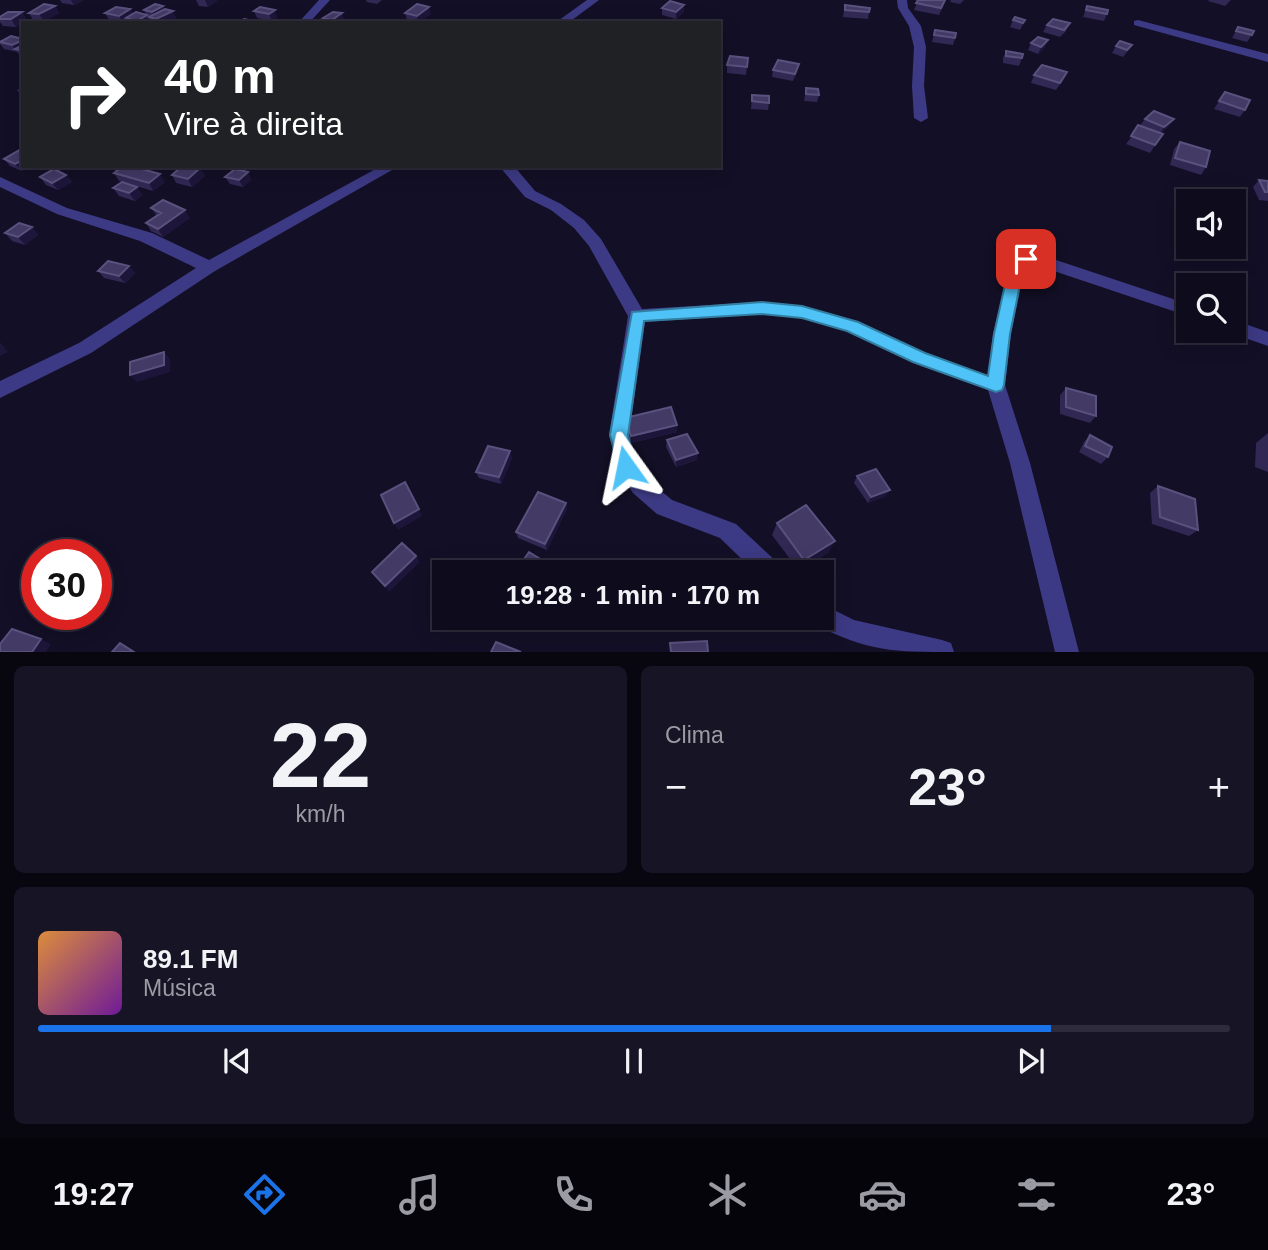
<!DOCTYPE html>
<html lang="pt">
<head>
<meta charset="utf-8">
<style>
	body { margin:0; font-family:Arial,sans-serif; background:#171425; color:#f1f3f6; height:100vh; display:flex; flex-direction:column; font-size:26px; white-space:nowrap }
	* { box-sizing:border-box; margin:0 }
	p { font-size:23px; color:#9b9ba3 }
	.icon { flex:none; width:38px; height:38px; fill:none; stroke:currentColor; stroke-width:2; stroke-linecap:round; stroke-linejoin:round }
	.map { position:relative; height:652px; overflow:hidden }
	.drawer { display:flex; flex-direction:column; gap:14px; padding:14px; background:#08060f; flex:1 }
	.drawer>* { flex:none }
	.hud { position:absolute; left:21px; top:21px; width:700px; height:147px; border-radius:0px; box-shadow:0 4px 18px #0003,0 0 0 2px #2e2b3b; background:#202124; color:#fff; overflow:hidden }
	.tools { position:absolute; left:1176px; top:189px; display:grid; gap:14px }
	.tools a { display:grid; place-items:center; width:70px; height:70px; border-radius:0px; background:#0e0b1c; box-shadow:0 4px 18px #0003,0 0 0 2px #2e2b3b; font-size:35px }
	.speed { position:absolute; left:21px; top:539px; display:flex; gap:14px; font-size:35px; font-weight:700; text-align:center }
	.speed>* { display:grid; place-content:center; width:91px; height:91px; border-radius:50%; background:#0e0b1c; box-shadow:0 4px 18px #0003,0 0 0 2px #2e2b3b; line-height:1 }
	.speed .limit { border:10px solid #d22; background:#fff; color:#111 }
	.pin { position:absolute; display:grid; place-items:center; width:60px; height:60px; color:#fff; margin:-30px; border-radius:14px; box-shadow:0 4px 10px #0006 }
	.me { position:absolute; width:77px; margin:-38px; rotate:348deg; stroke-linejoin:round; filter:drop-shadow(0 0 5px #0008) }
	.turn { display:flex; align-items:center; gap:24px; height:147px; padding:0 28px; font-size:32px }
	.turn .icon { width:91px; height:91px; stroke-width:2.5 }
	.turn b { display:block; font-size:49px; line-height:60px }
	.big { font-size:52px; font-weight:800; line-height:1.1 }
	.drawer .tile { flex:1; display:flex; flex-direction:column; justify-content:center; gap:10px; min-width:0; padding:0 24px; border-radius:10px; background:#171425 }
	.drawer .dial { align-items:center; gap:0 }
	.dial b { font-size:91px; line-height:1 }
	.song { display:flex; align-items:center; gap:21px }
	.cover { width:84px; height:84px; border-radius:10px; background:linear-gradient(135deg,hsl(30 70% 55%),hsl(280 70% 35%)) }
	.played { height:7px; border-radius:4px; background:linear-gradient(90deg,#1a73e8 85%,#2e2b3b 85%) }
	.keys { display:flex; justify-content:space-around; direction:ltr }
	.heat { display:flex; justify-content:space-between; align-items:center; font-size:38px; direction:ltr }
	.drawer .tiles { flex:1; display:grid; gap:14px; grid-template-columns:1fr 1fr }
	.tile:last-child { grid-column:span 2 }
	.trip { position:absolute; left:432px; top:560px; width:402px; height:70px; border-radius:0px; background:#0e0b1c; box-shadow:0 4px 18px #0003,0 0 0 2px #2e2b3b; font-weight:800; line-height:70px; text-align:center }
	.tab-bar { display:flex; height:112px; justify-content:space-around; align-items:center; background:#06040b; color:#9b9ba3 }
	.tab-bar .icon { width:49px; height:49px }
	.tab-bar .current { color:#1a73e8 }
	.tab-bar b { font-size:32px; color:#f1f3f6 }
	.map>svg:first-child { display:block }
</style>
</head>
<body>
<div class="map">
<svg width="1268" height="652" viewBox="0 0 1268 652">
	<rect width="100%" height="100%" fill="#130f26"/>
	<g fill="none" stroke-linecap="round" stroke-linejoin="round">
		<!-- minor -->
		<path fill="#3d3a85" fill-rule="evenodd" d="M 319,0 L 330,0 L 309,23 L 298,23 Z
			M 587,0 L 599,0 L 568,23 L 555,23 Z
			M 897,0 L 907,0 L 908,8 L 921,26 L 926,47 L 924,86 L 928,118 L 921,122 L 914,118 L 912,86 L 914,47 L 909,26 L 898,8 Z
			M 1138,20 L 1268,54 L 1268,62 L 1134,25 L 1134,21 Z
			M 381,166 L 399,166 L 215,271 L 91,353 L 0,398 L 0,381 L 79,343 L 196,268 L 140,241 L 57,214 L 0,187 L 0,177 L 67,208 L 152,233 L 209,260 Z
			M 499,166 L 514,166 L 535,191 L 561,204 L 584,220 L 601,239 L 642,309 L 762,302 L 802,306 L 858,321 L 925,353 L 988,375 L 993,334 L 1005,285 L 1002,268 L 1008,258 L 1026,253 L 1044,256 L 1188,304 L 1188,316 L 1042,267 L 1026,265 L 1018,268 L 1021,285 L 1011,334 L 1005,385 L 1030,463 L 1079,652 L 1055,652 L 1010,463 L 988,390 L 913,363 L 847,331 L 802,318 L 762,314 L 645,322 L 629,435 L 635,463 L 647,479 L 672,500 L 736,524 L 779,564 L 782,572 L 755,572 L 720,538 L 657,514 L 633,493 L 619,473 L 609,435 L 628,316 L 589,246 L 574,228 L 551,210 L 525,197 Z
			M 1234,320 L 1268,332 L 1268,346 L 1228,332 L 1234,331 Z
			M 822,604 L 854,620 L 942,640 L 951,643 L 954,652 C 894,652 869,652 814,624 L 811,618 L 822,618 Z"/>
	</g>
	<!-- wall -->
	<path fill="#312854" d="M 60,0 L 84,0 L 74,5 L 62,3 Z
		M 196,0 L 217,0 L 217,1 L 208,7 L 199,6 Z
		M 366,0 L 382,0 L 377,4 L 367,2 Z
		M 918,0 L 946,0 L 939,15 L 914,10 Z
		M 951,0 L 964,0 L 960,4 L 950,2 Z
		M 1209,0 L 1231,0 L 1225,6 L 1208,1 Z
		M 845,5 L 869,12 L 868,19 L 843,17 Z
		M 55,6 L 59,13 L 44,21 L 33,20 L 29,13 Z
		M 1087,6 L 1107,14 L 1104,21 L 1083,17 Z
		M 260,7 L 277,17 L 272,21 L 257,18 L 254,11 Z
		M 662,8 L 684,12 L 676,19 L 662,15 Z
		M 130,9 L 133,14 L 146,15 L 144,10 L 165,9 L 176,18 L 167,23 L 152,23 L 148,17 L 151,22 L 150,23 L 128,23 L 127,20 L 123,23 L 109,20 L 105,13 Z
		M 22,12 L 26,19 L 16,27 L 3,26 L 0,22 L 0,17 Z
		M 342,13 L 344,20 L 340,23 L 325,23 L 323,18 Z
		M 405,13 L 431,14 L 418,23 L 407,20 Z
		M 1013,20 L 1025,20 L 1020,30 L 1010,27 Z
		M 1070,23 L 1066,31 L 1060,37 L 1043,32 L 1047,25 Z
		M 1238,27 L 1252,35 L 1247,42 L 1232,38 Z
		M 935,30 L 955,38 L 953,45 L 932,42 Z
		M 23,39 L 23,57 L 20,56 L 17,52 L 4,49 L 0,44 L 0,41 Z
		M 1031,43 L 1045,47 L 1038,54 L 1028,50 Z
		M 1132,45 L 1123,57 L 1112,53 L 1116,46 Z
		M 1006,51 L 1022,58 L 1019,66 L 1003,63 L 1003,58 Z
		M 748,58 L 746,75 L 727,73 L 727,65 Z
		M 773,70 L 797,71 L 793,81 L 772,77 Z
		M 1034,75 L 1063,80 L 1056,90 L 1031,83 Z
		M 23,86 L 23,98 L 17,90 Z
		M 806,88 L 819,95 L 817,102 L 804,101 Z
		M 1225,92 L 1245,110 L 1240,117 L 1214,109 Z
		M 752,95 L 769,103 L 768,110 L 751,109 Z
		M 1145,119 L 1169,126 L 1161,133 L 1163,134 L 1150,153 L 1126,144 Z
		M 1180,142 L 1206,167 L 1201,175 L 1170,165 L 1174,149 Z
		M 23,148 L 22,171 L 10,166 L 4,159 Z
		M 200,168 L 205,176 L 192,187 L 176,183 L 172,175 Z
		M 248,172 L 251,180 L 243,187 L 230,184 L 225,177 Z
		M 114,173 L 165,182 L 153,191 L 119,181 Z
		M 66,175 L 72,182 L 58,190 L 46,185 L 40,177 Z
		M 1259,180 L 1268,181 L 1268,201 L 1259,200 L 1253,187 Z
		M 137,187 L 142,195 L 135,201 L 119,196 L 113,188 Z
		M 151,208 L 190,218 L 163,237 L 151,231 L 146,223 L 157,216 Z
		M 32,227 L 38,235 L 25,245 L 12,241 L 5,233 Z
		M 129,266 L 135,273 L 125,283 L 104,278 L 98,271 Z
		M 1066,388 L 1096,416 L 1090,423 L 1060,414 L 1060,395 Z
		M 625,418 L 677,432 L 631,443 L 625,425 Z
		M 1268,433 L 1268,472 L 1255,467 L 1256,443 Z
		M 1090,435 L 1108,457 L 1101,464 L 1079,452 L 1084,442 Z
		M 667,440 L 697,460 L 676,467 L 666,447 Z
		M 512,458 L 501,484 L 479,478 L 476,472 Z
		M 857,476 L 886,496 L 868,503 L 854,483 Z
		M 1158,486 L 1198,530 L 1189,536 L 1152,524 L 1150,493 Z
		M 566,503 L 567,509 L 547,550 L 518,538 L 516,532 Z
		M 777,523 L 829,552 L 799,571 L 772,535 Z"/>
	<!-- shaded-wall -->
	<path fill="#1d163a" d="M 71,0 L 84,0 L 74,5 Z
		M 205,0 L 217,0 L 217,1 L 208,7 Z
		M 684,5 L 684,12 L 676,19 L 676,12 Z
		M 55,6 L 59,13 L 44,21 L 39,14 Z
		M 163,6 L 167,13 L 156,19 L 152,12 Z
		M 429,7 L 431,14 L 418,23 L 417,16 Z
		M 130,9 L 134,16 L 126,18 L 127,20 L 123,23 L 119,16 Z
		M 275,10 L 277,17 L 272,21 L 269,14 Z
		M 173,11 L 176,18 L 167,23 L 158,23 L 156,19 Z
		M 22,12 L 26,19 L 16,27 L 11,19 Z
		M 342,13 L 344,20 L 340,23 L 333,23 L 332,20 Z
		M 147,15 L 151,22 L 138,23 L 137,21 Z
		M 23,40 L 23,49 L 15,49 L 17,52 L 12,45 Z
		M 1048,40 L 1045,47 L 1038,54 L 1041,47 Z
		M 1174,119 L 1169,126 L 1159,135 L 1164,127 Z
		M 23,160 L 23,166 L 30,166 L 22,171 L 15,164 Z
		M 200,168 L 205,176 L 192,187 L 188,179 Z
		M 248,172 L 251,180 L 243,187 L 239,180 Z
		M 160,174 L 165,182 L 153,191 L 149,183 Z
		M 66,175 L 72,182 L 58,190 L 52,183 Z
		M 137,187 L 142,195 L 135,201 L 129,193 Z
		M 185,210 L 190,218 L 163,237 L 158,229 Z
		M 32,227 L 38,235 L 25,245 L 18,237 Z
		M 129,266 L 135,273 L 125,283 L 119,276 Z
		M 0,342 L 8,352 L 0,356 Z
		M 164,352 L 170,359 L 170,372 L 137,382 L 130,375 Z
		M 677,425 L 677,432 L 631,443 L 631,436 Z
		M 510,451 L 512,458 L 501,484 L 499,477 Z
		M 698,453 L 697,460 L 676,467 L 676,460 Z
		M 890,490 L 886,496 L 868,503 L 871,497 Z
		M 566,503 L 567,509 L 547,550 L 545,544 Z
		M 419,509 L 422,516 L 398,530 L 394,523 Z
		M 835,541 L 829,552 L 799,571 L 804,560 Z
		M 416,556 L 420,562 L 389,592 L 385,586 Z
		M 550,565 L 550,572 L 545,572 Z
		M 41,639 L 51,644 L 46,652 L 32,652 Z"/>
	<!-- building -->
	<path fill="#433a66" stroke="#5a527e" stroke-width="2" d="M 918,0 L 945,0 L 941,8 L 916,3 Z
		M 670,1 L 684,5 L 676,12 L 662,8 Z
		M 44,4 L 55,6 L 39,14 L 29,13 Z
		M 155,4 L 163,6 L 152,12 L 144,10 Z
		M 417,4 L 429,7 L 417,16 L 405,13 Z
		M 845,5 L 870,8 L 869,12 L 845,10 Z
		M 1087,6 L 1108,10 L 1107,14 L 1086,10 Z
		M 116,7 L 130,9 L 119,16 L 105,13 Z
		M 260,7 L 275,10 L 269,14 L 254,11 Z
		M 165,9 L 173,11 L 156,19 L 149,17 Z
		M 8,12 L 22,12 L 11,19 L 0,19 L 0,17 Z
		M 136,12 L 147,15 L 137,21 L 126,18 Z
		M 333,12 L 342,13 L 332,20 L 323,18 Z
		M 1015,17 L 1025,20 L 1023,23 L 1013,20 Z
		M 244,19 L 261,23 L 238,23 Z
		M 1053,19 L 1070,23 L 1064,30 L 1047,25 Z
		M 507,20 L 527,23 L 504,23 Z
		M 634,20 L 645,23 L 631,23 Z
		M 1238,27 L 1254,31 L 1252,35 L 1236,31 Z
		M 935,30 L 956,33 L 955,38 L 934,35 Z
		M 11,36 L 23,39 L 23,40 L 12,45 L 0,42 Z
		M 1038,37 L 1048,40 L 1041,47 L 1031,43 Z
		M 1120,41 L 1132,45 L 1127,50 L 1116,46 Z
		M 23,45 L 23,51 L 15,49 Z
		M 1006,51 L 1023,54 L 1022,58 L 1006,56 Z
		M 730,56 L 748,58 L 747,67 L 727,65 Z
		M 778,60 L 799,64 L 795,74 L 773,70 Z
		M 1042,65 L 1067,72 L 1060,83 L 1034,75 Z
		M 806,88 L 818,89 L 819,95 L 806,94 Z
		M 1225,92 L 1250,100 L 1245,110 L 1219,101 Z
		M 752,95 L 769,96 L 769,103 L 752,101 Z
		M 1154,111 L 1174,119 L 1164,127 L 1145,119 Z
		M 1138,125 L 1163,134 L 1155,145 L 1131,136 Z
		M 1180,142 L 1210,151 L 1206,167 L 1175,158 Z
		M 23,148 L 23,160 L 15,164 L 4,159 Z
		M 123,166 L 131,166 L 160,174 L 149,183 L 114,173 Z
		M 182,166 L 190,166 L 200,168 L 188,179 L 172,175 Z
		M 54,169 L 66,175 L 52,183 L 40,177 Z
		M 235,169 L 248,172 L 239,180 L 225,177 Z
		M 1259,180 L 1268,181 L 1268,192 L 1265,192 Z
		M 122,182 L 137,187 L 129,193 L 113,188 Z
		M 163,200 L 185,210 L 158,229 L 146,223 L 161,213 L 151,208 Z
		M 19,223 L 32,227 L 18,237 L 5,233 Z
		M 108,261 L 129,266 L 119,276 L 98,271 Z
		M 164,352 L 164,365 L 130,375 L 130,362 Z
		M 1066,388 L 1096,396 L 1096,416 L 1066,407 Z
		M 671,407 L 677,425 L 631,436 L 625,418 Z
		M 687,434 L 698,453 L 676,460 L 667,440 Z
		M 1090,435 L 1112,447 L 1108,457 L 1085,446 Z
		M 488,446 L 510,451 L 499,477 L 476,472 Z
		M 876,469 L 890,490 L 871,497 L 857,476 Z
		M 405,482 L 419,509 L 394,523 L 381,495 Z
		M 1158,486 L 1195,499 L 1198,530 L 1160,517 Z
		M 538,492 L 566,503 L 545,544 L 516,532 Z
		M 806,505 L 835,541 L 804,560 L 777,523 Z
		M 402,543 L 416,556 L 385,586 L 372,572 Z
		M 529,552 L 550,565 L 545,572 L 515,572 Z
		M 12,629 L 41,639 L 32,652 L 0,652 L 0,644 Z
		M 707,641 L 708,652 L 671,652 L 670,643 Z
		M 496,642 L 521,652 L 491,652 Z
		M 120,643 L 134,652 L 112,652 Z"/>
	<!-- route -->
	<path fill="#4fc3f7" stroke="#337fa1" stroke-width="2" d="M 1026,254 L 1033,259 L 1017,268 L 1020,285 L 1010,334 L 1004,385 L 1002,390 L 996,392 L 913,362 L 847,331 L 802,318 L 762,314 L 644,321 L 628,435 L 636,467 L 633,473 L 626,475 L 620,473 L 610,435 L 632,312 L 762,302 L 802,306 L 858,322 L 925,353 L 988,376 L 994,334 L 1005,285 L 1002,268 L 1008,258 Z"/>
</svg>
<div class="tools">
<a><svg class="icon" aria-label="sound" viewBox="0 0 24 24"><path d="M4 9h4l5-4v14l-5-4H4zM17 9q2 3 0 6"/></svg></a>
<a><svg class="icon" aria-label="search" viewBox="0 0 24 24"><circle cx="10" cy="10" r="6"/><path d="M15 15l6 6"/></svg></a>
</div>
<div class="speed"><div class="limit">30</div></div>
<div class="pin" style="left:1026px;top:259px;background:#d93025"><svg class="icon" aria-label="arrive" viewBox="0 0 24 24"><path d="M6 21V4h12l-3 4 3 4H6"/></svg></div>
<svg class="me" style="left:626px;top:467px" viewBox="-20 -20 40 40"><path d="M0-17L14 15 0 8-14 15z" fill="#4fc3f7" stroke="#fff" stroke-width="4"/></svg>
<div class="trip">19:28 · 1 min · 170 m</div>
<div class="hud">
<div class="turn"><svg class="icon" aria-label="right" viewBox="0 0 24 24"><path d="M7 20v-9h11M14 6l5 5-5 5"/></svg><div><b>40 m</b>Vire à direita</div></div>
</div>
</div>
<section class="drawer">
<div class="tiles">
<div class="tile dial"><b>22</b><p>km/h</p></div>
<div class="tile"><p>Clima</p>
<div class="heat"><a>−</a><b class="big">23°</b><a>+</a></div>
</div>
<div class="tile">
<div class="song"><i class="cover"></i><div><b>89.1 FM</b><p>Música</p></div></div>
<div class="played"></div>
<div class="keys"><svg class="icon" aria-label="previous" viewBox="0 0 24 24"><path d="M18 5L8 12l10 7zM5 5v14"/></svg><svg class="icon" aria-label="pause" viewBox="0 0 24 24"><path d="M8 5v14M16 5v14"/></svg><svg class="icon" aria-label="next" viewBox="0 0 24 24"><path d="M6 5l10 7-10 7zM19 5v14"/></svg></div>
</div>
</div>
</section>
<nav class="tab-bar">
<b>19:27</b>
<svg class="icon current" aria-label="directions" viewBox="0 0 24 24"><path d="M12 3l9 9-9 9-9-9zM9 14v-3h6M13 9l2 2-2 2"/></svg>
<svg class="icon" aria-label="music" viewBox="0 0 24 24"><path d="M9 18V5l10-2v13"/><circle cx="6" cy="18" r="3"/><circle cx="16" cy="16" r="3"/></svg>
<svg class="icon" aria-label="phone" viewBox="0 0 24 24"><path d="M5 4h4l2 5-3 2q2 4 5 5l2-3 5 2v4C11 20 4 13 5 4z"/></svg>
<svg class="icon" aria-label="climate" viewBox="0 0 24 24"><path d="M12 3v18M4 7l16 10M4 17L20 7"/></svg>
<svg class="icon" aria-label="car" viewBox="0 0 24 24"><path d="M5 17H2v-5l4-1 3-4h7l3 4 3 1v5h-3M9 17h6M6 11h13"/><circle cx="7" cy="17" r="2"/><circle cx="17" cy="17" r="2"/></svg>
<svg class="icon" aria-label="filters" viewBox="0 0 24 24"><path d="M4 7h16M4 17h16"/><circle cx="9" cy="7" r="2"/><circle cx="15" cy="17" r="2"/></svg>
<b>23°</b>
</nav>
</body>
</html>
